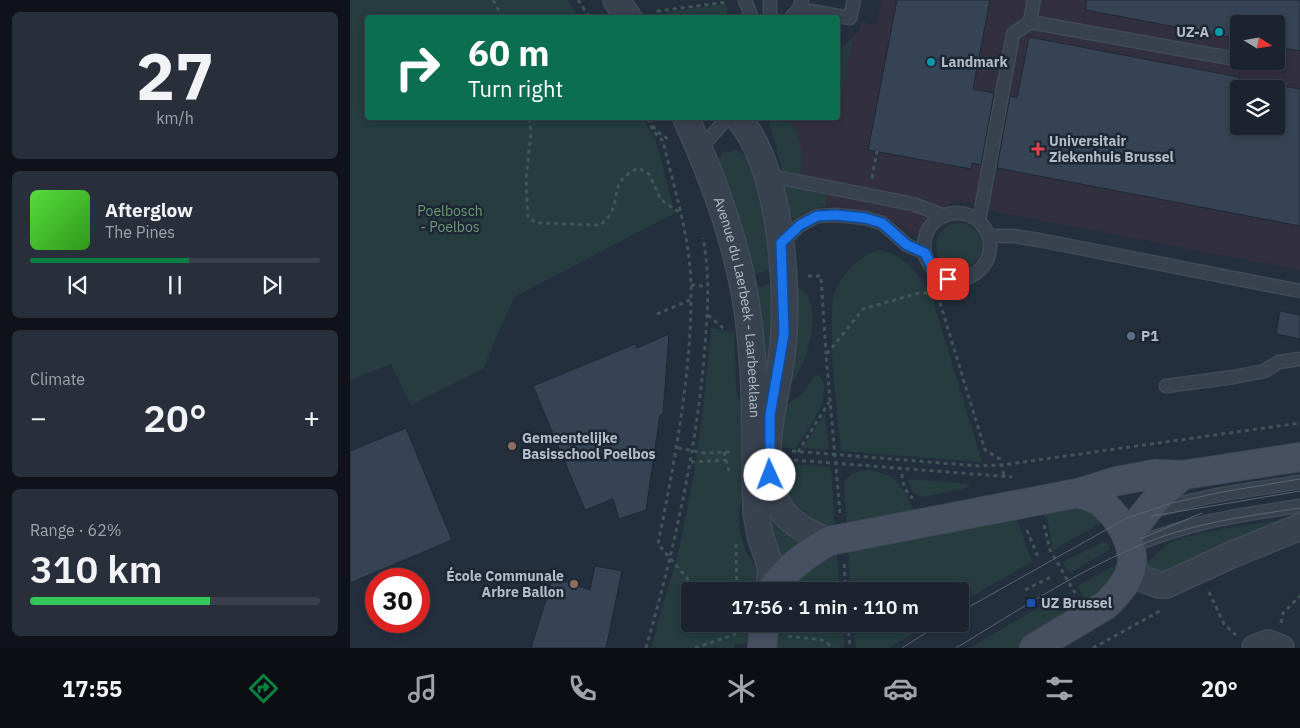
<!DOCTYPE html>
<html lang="en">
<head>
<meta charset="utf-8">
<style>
	body { margin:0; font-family:"IBM Plex Sans",sans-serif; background:#282f3a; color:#f1f3f6; height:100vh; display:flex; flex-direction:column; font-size:19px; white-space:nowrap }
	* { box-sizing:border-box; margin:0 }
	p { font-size:16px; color:#a0a4aa }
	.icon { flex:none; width:28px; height:28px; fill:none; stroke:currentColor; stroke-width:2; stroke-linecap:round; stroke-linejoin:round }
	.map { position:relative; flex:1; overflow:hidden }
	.sheet { display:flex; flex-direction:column; gap:12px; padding:12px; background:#0f1319; width:350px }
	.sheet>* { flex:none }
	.hud { position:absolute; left:15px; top:15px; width:475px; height:105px; border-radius:5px; box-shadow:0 2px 8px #0003,0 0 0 1px #39404a; background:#0b6e4f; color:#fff; overflow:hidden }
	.needle { width:32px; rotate:101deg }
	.fabs { position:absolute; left:880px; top:15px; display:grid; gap:10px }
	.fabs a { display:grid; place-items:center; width:55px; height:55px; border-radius:5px; background:#1b232e; box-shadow:0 2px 8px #0003,0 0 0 1px #39404a; font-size:25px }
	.speed { position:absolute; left:15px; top:568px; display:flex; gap:10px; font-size:25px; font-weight:700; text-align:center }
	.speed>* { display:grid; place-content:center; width:65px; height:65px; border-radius:50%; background:#1b232e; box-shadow:0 2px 8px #0003,0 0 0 1px #39404a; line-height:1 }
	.speed .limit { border:8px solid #d22; background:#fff; color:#111 }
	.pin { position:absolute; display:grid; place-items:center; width:42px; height:42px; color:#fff; margin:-21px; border-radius:10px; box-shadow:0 2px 8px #0006 }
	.me { position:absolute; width:55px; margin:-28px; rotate:358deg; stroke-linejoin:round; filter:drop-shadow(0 0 4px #0008) }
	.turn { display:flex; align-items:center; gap:18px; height:105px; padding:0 20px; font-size:22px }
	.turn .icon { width:65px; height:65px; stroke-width:2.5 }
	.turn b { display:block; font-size:35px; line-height:42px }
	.big { font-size:38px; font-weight:600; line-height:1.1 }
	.sheet .widget { flex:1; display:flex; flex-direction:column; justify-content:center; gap:8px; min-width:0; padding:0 18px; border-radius:8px; background:#282f3a }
	.sheet .dial { align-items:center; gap:0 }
	.dial b { font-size:65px; line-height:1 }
	.song { display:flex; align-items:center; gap:15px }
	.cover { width:60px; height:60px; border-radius:8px; background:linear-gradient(135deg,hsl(110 70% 55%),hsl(110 70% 35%)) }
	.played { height:5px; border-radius:2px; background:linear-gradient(90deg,#0b8043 55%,#39404a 55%) }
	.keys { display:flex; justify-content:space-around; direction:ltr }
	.heat { display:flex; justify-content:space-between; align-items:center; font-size:28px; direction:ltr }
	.charge { height:8px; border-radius:4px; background:linear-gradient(90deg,#34c759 62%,#39404a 0) }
	.trip { position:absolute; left:331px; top:582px; width:288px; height:50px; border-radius:5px; background:#1b232e; box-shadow:0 2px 8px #0003,0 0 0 1px #39404a; font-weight:600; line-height:50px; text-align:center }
	.dock { display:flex; height:80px; justify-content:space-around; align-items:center; background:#0b0e12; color:#a0a4aa }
	.dock .icon { width:35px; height:35px }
	.dock .current { color:#0b8043 }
	.dock b { font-size:22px; color:#f1f3f6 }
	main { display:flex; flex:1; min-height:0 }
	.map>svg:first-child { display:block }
</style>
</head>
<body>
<main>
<section class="sheet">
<div class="widget dial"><b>27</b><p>km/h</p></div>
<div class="widget">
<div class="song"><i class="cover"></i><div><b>Afterglow</b><p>The Pines</p></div></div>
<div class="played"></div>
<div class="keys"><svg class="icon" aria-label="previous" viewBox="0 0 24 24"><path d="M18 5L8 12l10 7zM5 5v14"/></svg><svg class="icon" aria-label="pause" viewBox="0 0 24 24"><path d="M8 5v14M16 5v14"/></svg><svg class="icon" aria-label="next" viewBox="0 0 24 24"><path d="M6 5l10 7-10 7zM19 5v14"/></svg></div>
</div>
<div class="widget"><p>Climate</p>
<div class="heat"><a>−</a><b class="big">20°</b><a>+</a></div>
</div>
<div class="widget"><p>Range · 62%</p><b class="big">310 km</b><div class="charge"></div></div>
</section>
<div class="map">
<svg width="950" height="648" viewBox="0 0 950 648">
	<rect width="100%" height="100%" fill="#242f3e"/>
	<!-- medical -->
	<path fill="#32303f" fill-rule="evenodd" d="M 531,0 L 950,0 L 950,270 L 648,212 L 622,203 L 606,202 L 590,208 L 564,237 L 545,222 L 525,212 L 498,208 L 479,206 L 465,208 L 438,221 L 430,188 L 433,171 L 418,118 L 488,118 L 488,52 L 509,31 L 511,22 L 527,25 ZM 889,24 L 926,24 L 926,61 L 889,61 ZM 889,89 L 926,89 L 926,126 L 889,126 Z"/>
	<!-- green -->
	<path fill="#263c3f" d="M 0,0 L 217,0 L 229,17 L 18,18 L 18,118 L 292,118 L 306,141 L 325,213 L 164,297 L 133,369 L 61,405 L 41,364 L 0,380 Z
		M 376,4 L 378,10 L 375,17 L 321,17 L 316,12 Z
		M 503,37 L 488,113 L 488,52 Z
		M 418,118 L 438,118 C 450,136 455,154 450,176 L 433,172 Z
		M 386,150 L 397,156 L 407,175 L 425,269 L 399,275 L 367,164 L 372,153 Z
		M 435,186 L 477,194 L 475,207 L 465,208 L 438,221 L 430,188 Z
		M586 246a23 23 0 1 1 46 0a23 23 0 1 1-46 0Z
		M 528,250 C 552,252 570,275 581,294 L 632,462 L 491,451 C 487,412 482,373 482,333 C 482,321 481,307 484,295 C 490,275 509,256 528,250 Z
		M 426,282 L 416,399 L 402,289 Z
		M 442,286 C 447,288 452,288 455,293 C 473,314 455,374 435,390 Z
		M 361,328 L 384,333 L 386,391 L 395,415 L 394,492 L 389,509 L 389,528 L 395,550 L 406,569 L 411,569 L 408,591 L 340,591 L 340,624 L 403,624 L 402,643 L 385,644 L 385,648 L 301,648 C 309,618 319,587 327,557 C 345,482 355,405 361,328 Z
		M 469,375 C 486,395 456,431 446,448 L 428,447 L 430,410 L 455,391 L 464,376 Z
		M 475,414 L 479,450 L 453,448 Z
		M 428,463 L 481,467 L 485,530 L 467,522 L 437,497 Z
		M 513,470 C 549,472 552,487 567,517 L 497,530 L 494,482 L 501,474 Z
		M 557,479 L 620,484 L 616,488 L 572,497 L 563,493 Z
		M 416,507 L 452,542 L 432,560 L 427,555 Z
		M 726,507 L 744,514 L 755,521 L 703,550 L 698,523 L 690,508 Z
		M 665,513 L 682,562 L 610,603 L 610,591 L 501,591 L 498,549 Z
		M 950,517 L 816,578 L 796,567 L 796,563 L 819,543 L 833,538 L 872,529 Z
		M 753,542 L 760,544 L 759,550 L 720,573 L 712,562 Z
		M 487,553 L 489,591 L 436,591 L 469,561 Z
		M 770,563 L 769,576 L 738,605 L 727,586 Z
		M 707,597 L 719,617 L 668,648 L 619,648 Z
		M 424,624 L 491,624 L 495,641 L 493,648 L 422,648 Z
		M 504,624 L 578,624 L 539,648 L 506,648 Z"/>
	<!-- building -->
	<path fill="#364354" stroke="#1f2835" d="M 547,0 L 640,0 L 623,89 L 644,93 L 631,165 L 622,163 L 621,169 L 518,150 Z
		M 736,0 L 950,0 L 950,51 L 926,47 L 926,24 L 889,24 L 889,39 L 736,10 Z
		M 679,37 L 889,77 L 889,126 L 926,126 L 926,85 L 950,89 L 950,226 L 647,168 L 660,96 L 667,98 Z
		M 930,311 L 950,315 L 950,339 L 926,334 Z
		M 319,334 L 313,414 L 310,415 L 296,510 L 269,519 L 263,499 L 235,510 L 183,386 L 285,344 L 287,348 Z
		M 56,428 L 102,540 L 0,583 L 0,451 Z
		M 245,566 L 272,571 L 256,648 L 181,648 L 203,577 L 240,590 Z"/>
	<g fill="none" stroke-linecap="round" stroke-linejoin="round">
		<!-- lane casing -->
		<g stroke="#414a57" stroke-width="15">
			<path id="lane" d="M 395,0 L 402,18
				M 449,9 L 500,18 L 504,0
				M 420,18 L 420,0
				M 441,18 L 449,9 L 452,0
				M 680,22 L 684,0
				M 350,149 L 377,118
				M 416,175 L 563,204 L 595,216
				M574 246a33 33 0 1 1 66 0a33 33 0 1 1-66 0Z
				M 629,221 L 663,34 L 680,22 L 885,59
				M 639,236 L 664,236 L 689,240 L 950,291
				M 431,243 L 450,225 L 467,216 L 486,215 L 515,218 L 532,223 L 557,245 L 575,253
				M 816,386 L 884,377 L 914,371 L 929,362 L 950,359
				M 803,512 C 850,495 901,490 950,482
				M 781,547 C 836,522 891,515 950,506"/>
		</g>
		<!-- street casing -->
		<g stroke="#414a57" stroke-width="28">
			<g id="street">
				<path d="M 266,0 L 279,18"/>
				<path id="s1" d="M 336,118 C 365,183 391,252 399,324 C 407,386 404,449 406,511 L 410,535 L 421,568 L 419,591"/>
				<path d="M 388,118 C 431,166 440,292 432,355 C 426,400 408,451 425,497 C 433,519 457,533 479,541"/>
				<path d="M 780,574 L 809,585 L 816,585 L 881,555 L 950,527"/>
				<path d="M 905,648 L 918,643 L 931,648"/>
			</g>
		</g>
		<!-- secondary casing -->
		<g stroke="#414a57" stroke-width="30">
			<path id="secondary" d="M 777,538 C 793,514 810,492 833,475
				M 421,591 C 435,569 456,554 479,541 L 728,493 L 767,481 L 805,474 L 833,475 L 950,457
				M 412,648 L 414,624
				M 684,648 L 756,605 C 765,596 774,587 779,575 C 789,552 772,521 755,506 C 748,498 737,496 728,493"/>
		</g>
		<!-- path -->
		<path stroke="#3f5557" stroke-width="3" stroke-dasharray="4 4" stroke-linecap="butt" d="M 143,0 L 153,18
			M 228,0 L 240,18
			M 314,18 L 308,11 L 378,2
			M 179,118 L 181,132 L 176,179 L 178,218 L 187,223 L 251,225 C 254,221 259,217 261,213 C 271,190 260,183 288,168 L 299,174 L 311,200 L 329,212
			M 298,118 L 303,131 L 313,141 C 324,188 340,237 341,285 C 342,373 325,459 308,544 L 348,591
			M 301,118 L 305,130 L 318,139
			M 522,178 L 527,151
			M 458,276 L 471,276 L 476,354
			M 341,285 L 353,286
			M 307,314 L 340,300
			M 358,315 L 374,329
			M 328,448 L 354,453 L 381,452
			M 442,451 L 629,466 L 652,465 L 950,423
			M 374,452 L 379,471
			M 448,452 L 479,402
			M 444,460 L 662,477
			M 341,462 L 380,460
			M 552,474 C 552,482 556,494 563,498
			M 490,513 L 476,355 L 513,309 L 569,293 L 587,293 L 635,450 L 650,459 L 654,476
			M 694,525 L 700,550 L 725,593
			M 677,530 L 688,557
			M 386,544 L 387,591
			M 494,564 L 496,591
			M 675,590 L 701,577
			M 859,592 L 874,624 L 886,635
			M 931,623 L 933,613 L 950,596
			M 379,624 L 387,629
			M 498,624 L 500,648
			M 438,636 L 472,640 L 484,648
			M 296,648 C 323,553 345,457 354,359 C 357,318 361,279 353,238
			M 345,648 L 386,634
			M 743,648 L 810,611"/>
		<!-- lane -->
		<use href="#lane" stroke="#38414e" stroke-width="12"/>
		<!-- street -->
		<use href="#street" stroke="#38414e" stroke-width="25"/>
		<!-- secondary -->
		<use href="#secondary" stroke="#465061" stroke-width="28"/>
		<!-- tram -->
		<path stroke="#5a6575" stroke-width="1" d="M 802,516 L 950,491
			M 790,539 L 852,513
			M 610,612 L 777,518 L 822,503 L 872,492 L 950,479
			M 552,648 L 590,624
			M 606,648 C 667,611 729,570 795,543 C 845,523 897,516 950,508"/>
	</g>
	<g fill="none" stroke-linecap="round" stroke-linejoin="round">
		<!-- route casing -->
		<g stroke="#114b97" stroke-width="12">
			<path id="route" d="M 420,475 L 420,415 L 434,334 L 431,243 L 450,225 L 467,216 L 486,215 L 515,218 L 532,223 L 557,245 L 575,253 L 583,269 L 598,279"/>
		</g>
		<!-- route -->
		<use href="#route" stroke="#1a73e8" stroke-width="9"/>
	</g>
	<!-- markers -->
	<g fill="#0f9aa8" stroke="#1d2633" stroke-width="2">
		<circle cx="869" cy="32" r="5"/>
		<circle cx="581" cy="62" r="5"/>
	</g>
	<path fill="#e0444e" stroke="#1d2633" stroke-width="2" d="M685.5 141.5h5v5h5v5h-5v5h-5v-5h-5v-5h5z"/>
	<circle fill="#5c6f8a" stroke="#1d2633" stroke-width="2" cx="781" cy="336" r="5"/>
	<g fill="#8d6e63" stroke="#1d2633" stroke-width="2">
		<circle cx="162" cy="446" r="5"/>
		<circle cx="224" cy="584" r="5"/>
	</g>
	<rect fill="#1a4fb4" stroke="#1d2633" stroke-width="2" x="676" y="598" width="10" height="10" rx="2.5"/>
	<g text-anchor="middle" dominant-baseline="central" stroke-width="5" stroke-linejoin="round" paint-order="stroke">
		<!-- poi labels -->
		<g font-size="14" font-weight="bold" fill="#b4bcc9" stroke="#1d2633" text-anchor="start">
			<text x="859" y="32" text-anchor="end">UZ-A</text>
			<text x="591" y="62">Landmark</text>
			<text x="699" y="141">Universitair<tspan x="699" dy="16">Ziekenhuis Brussel</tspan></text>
			<text x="791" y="336">P1</text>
			<text x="172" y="438">Gemeentelijke<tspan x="172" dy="16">Basisschool Poelbos</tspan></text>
			<text x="214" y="576" text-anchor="end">École Communale<tspan x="214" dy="16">Arbre Ballon</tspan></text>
			<text x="691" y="603">UZ Brussel</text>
		</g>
		<!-- park labels -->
		<g font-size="14" fill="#6b9a76" stroke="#1d2633">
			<text x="100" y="211">Poelbosch<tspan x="100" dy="16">- Poelbos</tspan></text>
		</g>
		<!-- street labels -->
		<g font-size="14" fill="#b4bcc9" stroke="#1d2633">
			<text stroke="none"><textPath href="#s1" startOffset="198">Avenue du Laerbeek - Laarbeeklaan</textPath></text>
		</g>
	</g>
</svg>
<div class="fabs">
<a><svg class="needle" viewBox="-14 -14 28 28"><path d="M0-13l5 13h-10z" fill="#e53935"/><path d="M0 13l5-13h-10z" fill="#a0a4aa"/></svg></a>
<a><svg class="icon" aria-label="layers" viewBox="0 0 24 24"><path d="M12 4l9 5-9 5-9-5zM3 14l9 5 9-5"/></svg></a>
</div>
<div class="speed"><div class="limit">30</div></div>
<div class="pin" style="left:598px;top:279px;background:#d93025"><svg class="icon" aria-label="arrive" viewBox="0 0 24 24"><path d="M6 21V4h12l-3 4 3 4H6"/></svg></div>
<svg class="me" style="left:420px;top:475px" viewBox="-20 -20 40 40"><circle r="19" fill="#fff"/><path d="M0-13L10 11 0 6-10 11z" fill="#1a73e8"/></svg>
<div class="trip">17:56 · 1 min · 110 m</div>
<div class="hud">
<div class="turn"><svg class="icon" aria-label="right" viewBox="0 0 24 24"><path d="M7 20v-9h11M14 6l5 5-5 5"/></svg><div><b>60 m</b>Turn right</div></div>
</div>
</div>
</main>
<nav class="dock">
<b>17:55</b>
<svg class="icon current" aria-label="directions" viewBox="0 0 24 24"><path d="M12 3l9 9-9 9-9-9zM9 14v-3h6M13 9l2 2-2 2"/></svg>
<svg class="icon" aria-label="music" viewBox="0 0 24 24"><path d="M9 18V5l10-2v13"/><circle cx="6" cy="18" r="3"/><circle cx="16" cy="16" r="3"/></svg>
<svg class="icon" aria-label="phone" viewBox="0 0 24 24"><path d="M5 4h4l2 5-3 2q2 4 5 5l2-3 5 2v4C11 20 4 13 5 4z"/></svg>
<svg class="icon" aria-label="climate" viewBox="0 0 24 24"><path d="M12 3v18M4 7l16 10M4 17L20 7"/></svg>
<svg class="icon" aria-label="car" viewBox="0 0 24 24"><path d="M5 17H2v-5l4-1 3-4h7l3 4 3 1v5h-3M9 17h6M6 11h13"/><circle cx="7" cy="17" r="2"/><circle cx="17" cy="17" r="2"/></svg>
<svg class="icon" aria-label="filters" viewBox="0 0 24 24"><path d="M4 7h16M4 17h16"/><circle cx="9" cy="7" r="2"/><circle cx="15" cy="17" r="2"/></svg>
<b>20°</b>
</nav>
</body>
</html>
